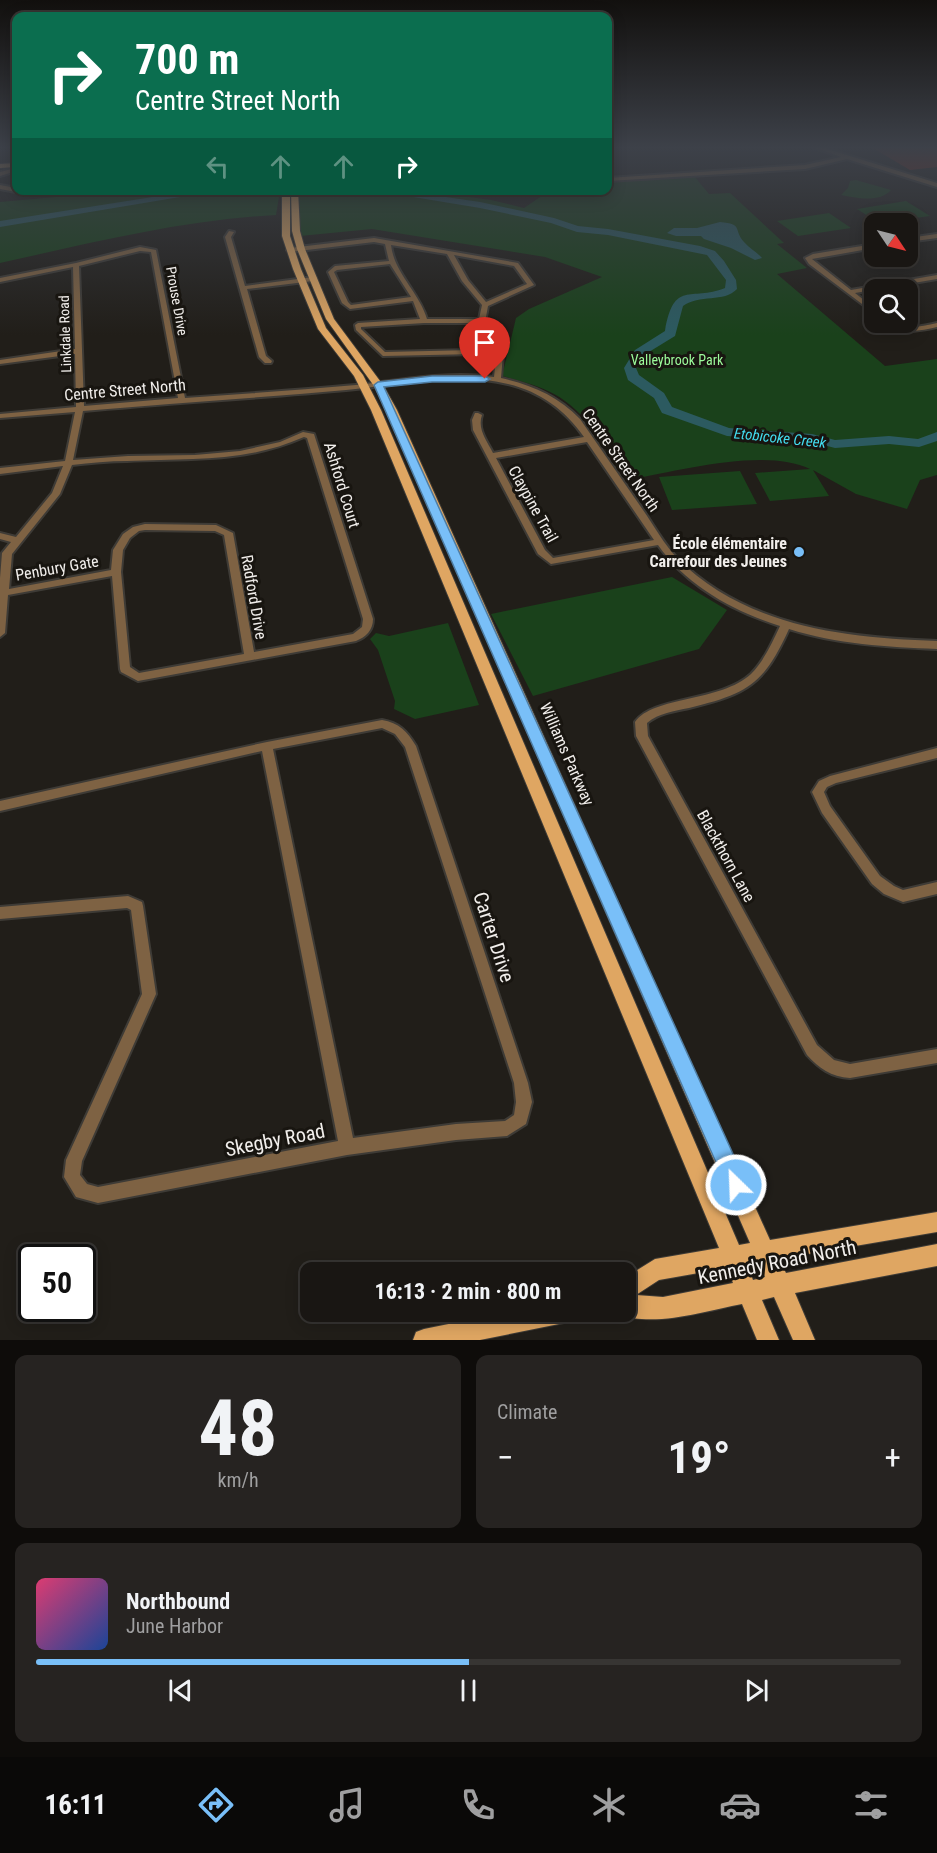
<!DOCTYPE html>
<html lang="en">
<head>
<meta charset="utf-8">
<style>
	body { margin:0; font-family:"Roboto Condensed",sans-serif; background:#262321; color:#f1f3f6; height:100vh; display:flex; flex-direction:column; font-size:22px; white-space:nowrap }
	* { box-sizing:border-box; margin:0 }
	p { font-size:20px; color:#9f9fa0 }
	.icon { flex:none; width:33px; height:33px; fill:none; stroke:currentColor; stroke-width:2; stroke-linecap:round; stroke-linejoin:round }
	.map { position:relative; height:1340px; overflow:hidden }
	.details { display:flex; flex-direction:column; gap:15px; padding:15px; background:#0e0c0a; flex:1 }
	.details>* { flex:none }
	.guide { position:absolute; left:12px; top:12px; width:600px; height:183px; border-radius:12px; box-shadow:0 3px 15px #0003,0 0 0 2px #373533; background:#0b6e4f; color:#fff; overflow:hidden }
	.needle { width:39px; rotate:125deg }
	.tools { position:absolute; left:864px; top:213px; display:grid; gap:12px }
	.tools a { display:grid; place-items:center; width:54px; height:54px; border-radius:12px; background:#191613; box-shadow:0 3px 15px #0003,0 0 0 2px #373533; font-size:30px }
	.speed { position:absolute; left:18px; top:1244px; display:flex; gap:12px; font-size:30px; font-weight:700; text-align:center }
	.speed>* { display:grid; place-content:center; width:78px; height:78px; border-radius:50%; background:#191613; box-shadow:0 3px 15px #0003,0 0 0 2px #373533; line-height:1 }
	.speed .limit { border:3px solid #111; border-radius:9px; background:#fff; color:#111 }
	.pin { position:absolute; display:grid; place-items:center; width:51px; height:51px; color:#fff; margin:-62px -26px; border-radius:50% 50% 50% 0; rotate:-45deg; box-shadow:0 0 6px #0007 }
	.pin .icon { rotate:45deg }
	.me { position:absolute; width:66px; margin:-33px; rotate:336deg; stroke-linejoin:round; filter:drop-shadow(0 0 4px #0008) }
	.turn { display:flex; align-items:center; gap:21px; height:126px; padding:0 24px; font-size:27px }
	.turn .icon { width:78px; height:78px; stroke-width:2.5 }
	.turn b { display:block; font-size:42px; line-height:51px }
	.lanes { display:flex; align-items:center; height:57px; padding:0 24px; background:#0003; justify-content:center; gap:30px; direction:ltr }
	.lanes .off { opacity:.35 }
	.big { font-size:45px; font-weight:700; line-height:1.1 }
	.details .card { flex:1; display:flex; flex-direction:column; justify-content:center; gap:9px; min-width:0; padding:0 21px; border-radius:12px; background:#262321 }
	.details .dial { align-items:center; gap:0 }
	.dial b { font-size:78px; line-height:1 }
	.song { display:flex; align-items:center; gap:18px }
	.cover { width:72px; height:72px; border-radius:9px; background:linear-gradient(135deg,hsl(340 70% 55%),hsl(220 70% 35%)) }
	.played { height:6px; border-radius:3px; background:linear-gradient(90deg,#79bff8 50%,#373533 50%) }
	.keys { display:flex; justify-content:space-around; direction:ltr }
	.heat { display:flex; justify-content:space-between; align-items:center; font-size:33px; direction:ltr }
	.details .tiles { flex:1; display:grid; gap:15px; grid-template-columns:1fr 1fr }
	.card:last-child { grid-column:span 2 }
	.trip { position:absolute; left:300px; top:1262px; width:336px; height:60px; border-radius:12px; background:#191613; box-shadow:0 3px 15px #0003,0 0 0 2px #373533; font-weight:700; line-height:60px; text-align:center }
	.tabs { display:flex; height:96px; justify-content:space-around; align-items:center; background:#0a0908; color:#9f9fa0 }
	.tabs .icon { width:42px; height:42px }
	.tabs .selected { color:#79bff8 }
	.tabs b { font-size:27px; color:#f1f3f6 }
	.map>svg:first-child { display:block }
</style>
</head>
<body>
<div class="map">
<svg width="937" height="1340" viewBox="0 0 937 1340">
	<rect width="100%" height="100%" fill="#211e19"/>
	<!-- green -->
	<path fill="#1a411b" d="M 694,176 L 709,194 L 730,193 L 784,243 L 777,244 L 807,268 L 777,274 L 885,366 L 937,359 L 937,475 L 920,480 L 907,509 L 856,494 L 813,470 L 829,496 L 770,501 L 755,473 L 810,469 C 765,447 679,471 631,479 C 610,452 585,410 554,394 C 538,385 520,381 502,376 L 516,318 L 529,309 L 602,277 L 545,257 L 372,229 L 300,236 L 299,191 L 425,191 L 491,200 L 524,208 L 549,191 L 608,190 L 608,182 Z
		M 856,180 L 891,190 C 880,203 856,198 841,195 L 848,188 L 850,181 Z
		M 92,190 L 280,190 L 280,191 L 276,215 C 182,220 91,243 0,263 L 0,202 L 90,194 Z
		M 906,201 L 930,216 L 879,223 L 857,209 Z
		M 829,213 L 851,228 L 798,236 L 777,221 Z
		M 740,471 L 757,504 L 672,510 L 659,477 Z
		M 672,577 L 727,610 L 699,649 L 533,696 L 491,614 Z
		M 448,623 L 479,705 L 415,719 L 394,709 L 395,701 L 378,650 L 370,639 L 376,633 L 389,636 Z"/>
	<!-- water -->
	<path fill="#2c5a60" d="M 720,222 C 744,224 733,230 744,242 C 749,248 757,252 762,258 L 755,260 L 731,248 L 704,239 L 701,236 L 676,236 L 667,233 L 674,228 L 697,228 Z"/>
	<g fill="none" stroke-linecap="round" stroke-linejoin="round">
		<!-- river -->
		<path fill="#2c5a60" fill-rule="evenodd" d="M 197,190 L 222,190 L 0,227 L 0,221 Z
			M 371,190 L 398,190 L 480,202 L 554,218 L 578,226 L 608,229 L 700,246 L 715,251 L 724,261 L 736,280 L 737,289 C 724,303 699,294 683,306 L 675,336 L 644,355 L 636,368 L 639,375 L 664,393 L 672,407 L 729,428 L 812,434 L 835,440 L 889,436 L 918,439 L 937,432 L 937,441 L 919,447 L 889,444 L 835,448 L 812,442 L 727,436 L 662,413 L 654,398 L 628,380 L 624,368 L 635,350 L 665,331 C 674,279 690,302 725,288 L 726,280 L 707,255 L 608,235 L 577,232 L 551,223 L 480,208 Z"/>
	</g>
	<!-- building -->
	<path fill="#7f2415" d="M 871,147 L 937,147 L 937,167 L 910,170 Z"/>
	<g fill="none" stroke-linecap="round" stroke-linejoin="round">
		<!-- minor casing -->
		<g stroke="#3e3b36" stroke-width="4">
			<path id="minor" d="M 813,147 L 821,147 L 937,183 L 937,187 L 847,159 L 805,169 L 608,181 L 608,178 L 805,165 L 841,157 Z
				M 16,168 L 16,171 L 0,176 L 0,172 Z
				M 0,185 L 16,188 L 16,190 L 18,190 L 16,192 L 0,189 Z
				M 229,231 L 234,232 L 231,237 L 245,286 L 313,277 L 316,279 L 313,281 L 247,289 L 266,356 L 272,361 L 271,363 L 265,363 L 259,357 L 225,237 Z
				M 937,234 L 937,238 L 908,242 L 908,238 Z
				M 374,238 L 518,263 L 534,285 L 488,306 L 480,350 L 503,354 L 501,378 C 532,385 558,396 580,419 C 601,449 622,480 643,510 C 654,526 664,544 677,558 C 746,627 845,638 937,641 L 937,649 C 888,647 836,644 789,629 C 764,684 748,694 689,708 C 674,711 659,713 647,723 L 648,736 L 817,1045 L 834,1060 L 850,1064 L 937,1049 L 937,1063 L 850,1078 C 831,1077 819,1068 807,1055 L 636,736 L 635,722 C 653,696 721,702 751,674 C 764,661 772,643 780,626 C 733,611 687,586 658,545 L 551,564 L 538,554 L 473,430 L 472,420 L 475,413 L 478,413 L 482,415 C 477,429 487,441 493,453 L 584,437 C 565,410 541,392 508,384 C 455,371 400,385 346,390 C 258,398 171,403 83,411 L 73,460 L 128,456 L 195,455 L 240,451 L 280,442 L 303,432 L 314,434 L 373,619 C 373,630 366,637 356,641 L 138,681 L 121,672 L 120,669 L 112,576 L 8,595 L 5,633 L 0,637 L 0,578 L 2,553 L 11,542 L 0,539 L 0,533 L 16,537 L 52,493 L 63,466 L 0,474 L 0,468 L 65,461 L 75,412 L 0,418 L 0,414 L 76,407 L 75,354 L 0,364 L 0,360 L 75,349 L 73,267 L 0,282 L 0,278 L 76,263 L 140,247 L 156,250 L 185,398 C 242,394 299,390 356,385 C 402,380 447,371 494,377 L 496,358 L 476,354 L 383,356 L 356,330 L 355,325 L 358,323 L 420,319 L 413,301 L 350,309 L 342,303 L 328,272 L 335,266 L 389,261 L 385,244 L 374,242 L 290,252 L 287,250 L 290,248 ZM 391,245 L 447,254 L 462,281 L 482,305 L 479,319 L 427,319 C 419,292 394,273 391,245 ZM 140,251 L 151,252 L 178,398 L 84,406 L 79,266 ZM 454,255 L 514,266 L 527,284 L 486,302 L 468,280 ZM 390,264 L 411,297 L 351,305 L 348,302 L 334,272 L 337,270 ZM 424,323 L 478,323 L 473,350 L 385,352 L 361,329 L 361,327 ZM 304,437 L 307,438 L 363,619 L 362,627 L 353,634 L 254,652 L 233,533 L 216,525 L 145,524 L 133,527 L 123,534 L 113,550 L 111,570 L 9,589 L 12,554 L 60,494 L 72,465 C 90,463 109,461 127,461 C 190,458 245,463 304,437 ZM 587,442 L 654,540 L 553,558 L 545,550 L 496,458 ZM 145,530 L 215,531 L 224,535 L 244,654 L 139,673 L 130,667 L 121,572 L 123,550 L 130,538 L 139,531 Z
				M 874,244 L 874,248 L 812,259 L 851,290 L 937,275 L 937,279 L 855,293 L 874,308 L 874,313 L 809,264 L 805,258 L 813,254 Z
				M 886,322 C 894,322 899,326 906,327 C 916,328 927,325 937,323 L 937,327 C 919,331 902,335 886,322 Z
				M 382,720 C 399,723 407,731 416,746 L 528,1083 L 532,1102 L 526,1124 L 507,1136 L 456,1140 L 347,1155 L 98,1203 L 76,1197 L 64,1177 L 66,1160 L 142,994 L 131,910 L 127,908 L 0,919 L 0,907 L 128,896 L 142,902 L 143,906 L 156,994 L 82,1161 L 80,1175 L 87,1184 L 98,1187 L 338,1141 L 262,751 L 0,811 L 0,801 L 267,742 ZM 382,728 L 395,734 L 405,747 L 514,1083 L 516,1102 L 514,1115 L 505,1121 L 456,1124 L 353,1138 L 273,749 Z
				M 937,748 L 937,758 L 836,783 L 827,787 L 824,792 L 830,806 L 880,876 L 894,886 L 903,890 L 937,882 L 937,894 L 903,902 L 884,894 L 872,884 L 822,813 L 812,792 L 819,781 L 830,776 Z"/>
		</g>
		<!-- major casing -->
		<g stroke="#3e3b36" stroke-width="2">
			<path id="major" d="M 16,163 L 16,167 L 0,168 L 0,164 Z
				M 282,190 L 290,190 L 290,236 L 301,269 L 326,328 L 363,375 L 381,410 L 739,1245 L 750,1243 L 387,410 L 374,386 L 326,319 L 297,249 L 292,231 L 291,190 L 298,190 L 300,231 L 305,249 L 334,319 L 383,385 L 397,410 L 770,1240 L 937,1212 L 937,1232 L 779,1259 L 786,1273 L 937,1244 L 937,1266 L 795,1293 L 815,1340 L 793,1340 L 774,1297 L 762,1300 L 779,1340 L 757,1340 L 742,1304 C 706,1311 653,1328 618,1314 L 617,1311 L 626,1311 L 626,1277 L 655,1259 L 719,1248 L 371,410 L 354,376 L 318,329 L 293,269 L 282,236 ZM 759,1263 L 765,1277 L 753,1280 L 747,1265 ZM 727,1268 L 733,1283 L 663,1297 L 636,1295 L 659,1280 Z
				M 513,1311 L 580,1311 L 577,1319 L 569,1322 L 480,1340 L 413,1340 L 416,1332 L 424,1329 Z"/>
		</g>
		<!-- minor -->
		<use href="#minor" fill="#7e6243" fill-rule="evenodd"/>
		<!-- major -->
		<use href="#major" fill="#dfa662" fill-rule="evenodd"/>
	</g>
	<!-- sky -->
	<linearGradient id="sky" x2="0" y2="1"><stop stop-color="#12100e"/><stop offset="0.44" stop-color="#3d4149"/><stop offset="1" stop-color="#3d4149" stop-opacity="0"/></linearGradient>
	<rect width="937" height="335" fill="url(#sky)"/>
	<!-- route -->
	<path fill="#79bff8" stroke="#4f7ca1" stroke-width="1.5" d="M 432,376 L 485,376 L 490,379 L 485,382 L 432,382 L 384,387 L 744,1178 L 747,1185 L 744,1192 L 736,1195 L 729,1192 L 374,385 L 378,382 Z"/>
	<!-- markers -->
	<circle fill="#79bff8" stroke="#181510" stroke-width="2" cx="799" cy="552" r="6"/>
	<g text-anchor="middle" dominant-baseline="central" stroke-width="6" stroke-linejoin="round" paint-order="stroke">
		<!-- far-street labels -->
		<g font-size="14" fill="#f1eeeb" stroke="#181510">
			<text transform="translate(177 301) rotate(80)">Prouse Drive</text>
			<text transform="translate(65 334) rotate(-92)">Linkdale Road</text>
		</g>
		<!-- far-park labels -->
		<g font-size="14" fill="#9cfb9b" stroke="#181510">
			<text x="677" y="360">Valleybrook Park</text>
		</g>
		<!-- far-water labels -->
		<g font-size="15" font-style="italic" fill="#43ddf0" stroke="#181510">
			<text transform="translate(780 438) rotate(6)">Etobicoke Creek</text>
		</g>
		<!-- street labels -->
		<g font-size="16" fill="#f1eeeb" stroke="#181510">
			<text transform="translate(125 390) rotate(-5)">Centre Street North</text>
			<text transform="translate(621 460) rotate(55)">Centre Street North</text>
			<text transform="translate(342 485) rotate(73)">Ashford Court</text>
			<text transform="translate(533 504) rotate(61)">Claypine Trail</text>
			<text transform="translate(57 568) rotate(-10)">Penbury Gate</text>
			<text transform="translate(254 597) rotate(80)">Radford Drive</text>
			<text transform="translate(567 754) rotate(66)">Williams Parkway</text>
			<text transform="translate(726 856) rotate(61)">Blackthorn Lane</text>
		</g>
		<!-- poi labels -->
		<g font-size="16" font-weight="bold" fill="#f1eeeb" stroke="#181510" text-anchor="end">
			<text x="787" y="543">École élémentaire<tspan x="787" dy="18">Carrefour des Jeunes</tspan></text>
		</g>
		<!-- near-street labels -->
		<g font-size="20" fill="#f1eeeb" stroke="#181510">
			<text transform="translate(494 937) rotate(72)">Carter Drive</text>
			<text transform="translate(275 1140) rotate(-11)">Skegby Road</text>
			<text transform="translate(777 1262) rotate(-11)">Kennedy Road North</text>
		</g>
	</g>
</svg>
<div class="tools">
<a><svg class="needle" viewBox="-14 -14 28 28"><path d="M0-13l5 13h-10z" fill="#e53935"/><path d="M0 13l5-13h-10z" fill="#9f9fa0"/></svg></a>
<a><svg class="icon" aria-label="search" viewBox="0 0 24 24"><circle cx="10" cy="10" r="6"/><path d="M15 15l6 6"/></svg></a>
</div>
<div class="speed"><div class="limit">50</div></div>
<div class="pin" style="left:485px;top:379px;background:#d93025"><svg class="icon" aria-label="arrive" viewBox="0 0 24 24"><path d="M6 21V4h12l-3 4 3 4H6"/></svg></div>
<svg class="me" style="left:736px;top:1185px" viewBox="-20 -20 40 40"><circle r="17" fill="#79bff8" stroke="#fff" stroke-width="3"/><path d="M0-11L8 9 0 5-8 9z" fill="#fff"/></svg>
<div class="trip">16:13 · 2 min · 800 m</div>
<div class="guide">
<div class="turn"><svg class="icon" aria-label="right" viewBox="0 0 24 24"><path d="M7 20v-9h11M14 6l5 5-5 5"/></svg><div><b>700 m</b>Centre Street North</div></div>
<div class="lanes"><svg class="icon off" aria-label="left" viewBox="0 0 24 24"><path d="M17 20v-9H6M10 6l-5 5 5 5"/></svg><svg class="icon off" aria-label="ahead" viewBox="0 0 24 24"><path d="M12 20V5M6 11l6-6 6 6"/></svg><svg class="icon off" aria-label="ahead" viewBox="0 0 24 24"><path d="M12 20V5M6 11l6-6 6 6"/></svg><svg class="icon" aria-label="right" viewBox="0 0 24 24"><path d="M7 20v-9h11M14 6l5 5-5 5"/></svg></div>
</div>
</div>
<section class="details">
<div class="tiles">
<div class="card dial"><b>48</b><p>km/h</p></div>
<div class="card"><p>Climate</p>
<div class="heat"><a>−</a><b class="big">19°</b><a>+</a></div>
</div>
<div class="card">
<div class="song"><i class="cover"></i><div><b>Northbound</b><p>June Harbor</p></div></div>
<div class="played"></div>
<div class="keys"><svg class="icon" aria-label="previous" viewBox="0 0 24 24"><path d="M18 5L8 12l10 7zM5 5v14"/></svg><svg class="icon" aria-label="pause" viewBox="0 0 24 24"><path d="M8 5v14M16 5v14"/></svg><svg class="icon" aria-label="next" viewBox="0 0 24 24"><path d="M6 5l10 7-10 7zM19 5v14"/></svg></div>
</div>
</div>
</section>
<nav class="tabs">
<b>16:11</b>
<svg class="icon selected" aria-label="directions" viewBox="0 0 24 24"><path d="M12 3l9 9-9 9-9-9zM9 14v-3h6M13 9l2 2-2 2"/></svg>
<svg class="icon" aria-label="music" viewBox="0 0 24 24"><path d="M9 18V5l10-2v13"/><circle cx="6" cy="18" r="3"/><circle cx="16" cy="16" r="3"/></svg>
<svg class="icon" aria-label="phone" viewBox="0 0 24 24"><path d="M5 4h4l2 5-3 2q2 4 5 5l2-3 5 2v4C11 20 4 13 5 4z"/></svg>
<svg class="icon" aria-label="climate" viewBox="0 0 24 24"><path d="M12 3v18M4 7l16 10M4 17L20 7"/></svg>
<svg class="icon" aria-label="car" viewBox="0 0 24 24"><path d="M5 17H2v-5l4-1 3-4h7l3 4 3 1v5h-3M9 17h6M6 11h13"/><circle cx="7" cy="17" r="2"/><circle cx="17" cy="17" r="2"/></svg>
<svg class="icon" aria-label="filters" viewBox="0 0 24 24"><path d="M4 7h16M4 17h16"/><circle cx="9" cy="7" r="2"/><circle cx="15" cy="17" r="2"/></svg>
</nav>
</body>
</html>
